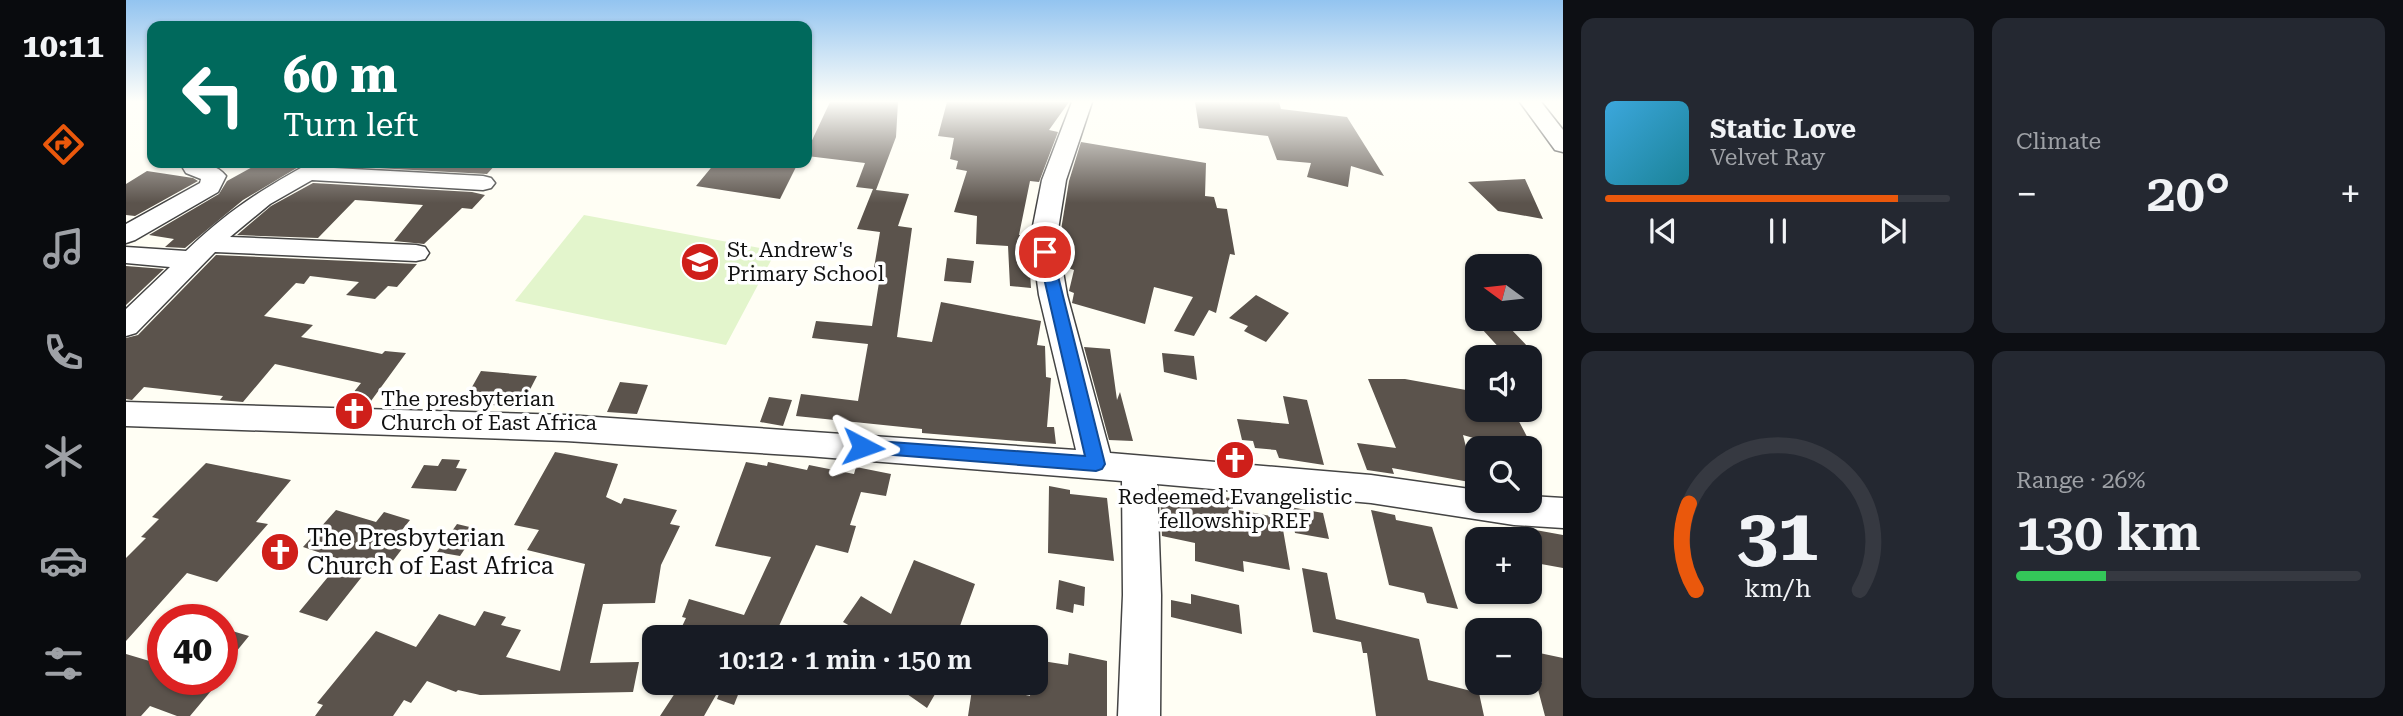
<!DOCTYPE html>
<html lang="en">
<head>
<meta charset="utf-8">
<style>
	body { margin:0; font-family:"Roboto Serif",serif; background:#242831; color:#f1f3f6; height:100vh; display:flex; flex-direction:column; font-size:26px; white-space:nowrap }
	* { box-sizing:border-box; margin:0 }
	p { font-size:23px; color:#9ea1a6 }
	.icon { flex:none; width:38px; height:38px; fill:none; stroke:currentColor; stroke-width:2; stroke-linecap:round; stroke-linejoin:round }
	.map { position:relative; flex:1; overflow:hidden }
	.details { display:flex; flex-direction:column; gap:18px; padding:18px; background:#0d0f14; width:840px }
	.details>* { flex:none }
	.banner { position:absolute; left:21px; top:21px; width:665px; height:147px; border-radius:14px; box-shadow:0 2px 5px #0004; background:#00695c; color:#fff; overflow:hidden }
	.needle { width:46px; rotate:285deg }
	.fabs { position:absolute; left:1339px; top:254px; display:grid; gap:14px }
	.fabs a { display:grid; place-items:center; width:77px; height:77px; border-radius:14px; background:#171b24; box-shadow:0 2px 5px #0004; font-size:35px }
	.speed { position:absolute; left:21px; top:604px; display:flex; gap:14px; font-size:35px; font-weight:700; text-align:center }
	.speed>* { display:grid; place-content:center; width:91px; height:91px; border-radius:50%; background:#171b24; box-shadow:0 2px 5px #0004; line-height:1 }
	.speed .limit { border:10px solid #d22; background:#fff; color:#111 }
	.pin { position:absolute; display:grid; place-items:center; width:60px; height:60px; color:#fff; margin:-30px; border:4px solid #fff; border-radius:50%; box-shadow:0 2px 7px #0007 }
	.me { position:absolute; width:77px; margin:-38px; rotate:94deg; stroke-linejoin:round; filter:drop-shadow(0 0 5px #0008) }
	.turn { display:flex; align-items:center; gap:24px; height:147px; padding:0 21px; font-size:32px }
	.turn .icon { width:91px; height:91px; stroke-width:2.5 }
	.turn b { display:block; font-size:49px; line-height:60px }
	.big { font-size:52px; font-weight:600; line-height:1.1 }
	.details .tile { flex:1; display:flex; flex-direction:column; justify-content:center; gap:10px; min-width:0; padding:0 24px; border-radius:14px; background:#242831 }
	.details .dial { align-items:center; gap:0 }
	.dial svg { height:182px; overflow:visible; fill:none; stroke:#363941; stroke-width:7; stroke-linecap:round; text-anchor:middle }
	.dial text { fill:#f1f3f6; stroke:none }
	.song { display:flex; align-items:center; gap:21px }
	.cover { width:84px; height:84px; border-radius:10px; background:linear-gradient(135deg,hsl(200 70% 55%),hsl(190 70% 35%)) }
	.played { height:7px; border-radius:4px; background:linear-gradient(90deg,#ea580c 85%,#363941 85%) }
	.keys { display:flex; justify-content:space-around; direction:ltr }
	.heat { display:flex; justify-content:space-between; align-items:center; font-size:38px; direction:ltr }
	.charge { height:10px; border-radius:5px; background:linear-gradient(90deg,#34c759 26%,#363941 0) }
	.details .tiles { flex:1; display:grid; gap:18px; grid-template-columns:repeat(2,1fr) }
	.trip { position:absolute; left:516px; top:625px; width:406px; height:70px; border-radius:14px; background:#171b24; box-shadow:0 2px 5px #0004; font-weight:600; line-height:70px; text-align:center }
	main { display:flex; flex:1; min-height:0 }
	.menu { display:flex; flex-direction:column; width:126px; justify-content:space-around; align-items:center; background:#090b0e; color:#9ea1a6 }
	.menu .icon { width:49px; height:49px }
	.menu .selected { color:#ea580c }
	.menu b { font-size:32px; color:#f1f3f6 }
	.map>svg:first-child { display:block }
</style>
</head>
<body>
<main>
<nav class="menu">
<b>10:11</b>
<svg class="icon selected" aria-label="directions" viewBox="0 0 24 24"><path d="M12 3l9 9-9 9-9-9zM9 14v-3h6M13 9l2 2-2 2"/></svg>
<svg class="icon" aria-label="music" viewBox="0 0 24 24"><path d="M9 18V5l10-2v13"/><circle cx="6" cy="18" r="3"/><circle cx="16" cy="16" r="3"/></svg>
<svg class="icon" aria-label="phone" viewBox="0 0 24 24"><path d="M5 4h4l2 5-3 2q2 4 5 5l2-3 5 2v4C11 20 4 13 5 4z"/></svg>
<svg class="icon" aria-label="climate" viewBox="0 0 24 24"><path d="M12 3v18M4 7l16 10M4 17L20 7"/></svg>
<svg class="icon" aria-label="car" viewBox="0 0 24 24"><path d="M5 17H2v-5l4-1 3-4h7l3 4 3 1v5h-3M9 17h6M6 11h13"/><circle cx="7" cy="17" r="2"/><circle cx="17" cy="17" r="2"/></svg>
<svg class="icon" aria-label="filters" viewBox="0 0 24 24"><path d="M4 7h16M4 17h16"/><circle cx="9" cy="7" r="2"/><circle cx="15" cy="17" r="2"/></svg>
</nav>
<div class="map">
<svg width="1437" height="716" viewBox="0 0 1437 716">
	<rect width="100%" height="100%" fill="#fffef4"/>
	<!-- pitch -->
	<path fill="#e3f5cc" d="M 458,215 L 650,251 L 600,345 L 389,301 Z"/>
	<!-- building -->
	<path fill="#5b534c" d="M 704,102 L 772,102 L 770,137 L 750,190 L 783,194 L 772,226 L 786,228 L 771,337 L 806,342 L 815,302 L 915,321 L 911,345 L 919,346 L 920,377 L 925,378 L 921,427 L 928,427 L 930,444 L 796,433 L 796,429 L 670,416 L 675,394 L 732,401 L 742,344 L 686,338 L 690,321 L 746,326 L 755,270 L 748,268 L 754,232 L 731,229 L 747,189 L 730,187 L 739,163 L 681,156 L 681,151 Z
		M 821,102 L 943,102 L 923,130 L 932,132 L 913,182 L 904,181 L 893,235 L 902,236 L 905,288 L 884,286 L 882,246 L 850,244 L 851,216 L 828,212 L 841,171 L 830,169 L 832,161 L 824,159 L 828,138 L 812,136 Z
		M 1069,102 L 1153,102 L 1155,109 L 1221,117 L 1258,176 L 1225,166 L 1222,187 L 1181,177 L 1185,163 L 1151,160 L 1142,136 L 1073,128 Z
		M 955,142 L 1080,163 L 1079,196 L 1088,197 L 1091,208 L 1101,209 L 1109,255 L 1104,254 L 1090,313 L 1083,310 L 1068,336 L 1048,331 L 1067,297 L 1028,287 L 1019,324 L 946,303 L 948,293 L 943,291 L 948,270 L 939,267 L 934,236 L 943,181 Z
		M 145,163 L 179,163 L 117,200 L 59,248 L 39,247 L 48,239 L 23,235 L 93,194 L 101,181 L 130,165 L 137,167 Z
		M 214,163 L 371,163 L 361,174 L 213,166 Z
		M 589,163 L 619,163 L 643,167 L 644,164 L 670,167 L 654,199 L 570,186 Z
		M 21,171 L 67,178 L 72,181 L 9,216 L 0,215 L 0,184 Z
		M 1399,179 L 1417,219 L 1372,211 L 1342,182 Z
		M 187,183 L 346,192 L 359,195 L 346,209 L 336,208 L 298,244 L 268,241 L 297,205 L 244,201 L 229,200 L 192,238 L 111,235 L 145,206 Z
		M 90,255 L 291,264 L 271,287 L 262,286 L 249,299 L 220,295 L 233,282 L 184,276 L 178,284 L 170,283 L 138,316 L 187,325 L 175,337 L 256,354 L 259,351 L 280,353 L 245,401 L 223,398 L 235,383 L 149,364 L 117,402 L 94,400 L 97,396 L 18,387 L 6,400 L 0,399 L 0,338 L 12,335 Z
		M 821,258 L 848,261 L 845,283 L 818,281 Z
		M 0,266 L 38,269 L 0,305 Z
		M 1130,295 L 1163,313 L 1140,342 L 1118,331 L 1122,326 L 1103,318 Z
		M 1383,327 L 1405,350 L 1377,352 L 1356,329 Z
		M 958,347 L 984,349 L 991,400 L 994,392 L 1007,441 L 983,440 Z
		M 1036,353 L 1068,356 L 1071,380 L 1038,372 Z
		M 355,371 L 411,376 L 395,407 L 337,403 Z
		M 1242,379 L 1279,379 L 1351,392 L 1351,410 L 1387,410 L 1407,448 L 1382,448 L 1337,435 L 1349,483 L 1266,468 L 1268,474 L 1241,470 L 1231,443 L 1270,448 Z
		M 494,382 L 522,385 L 511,414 L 481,412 Z
		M 1157,396 L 1181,400 L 1198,465 L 1153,458 L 1150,450 L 1129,448 L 1127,441 L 1116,440 L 1111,419 L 1163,424 Z
		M 643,397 L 666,400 L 657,426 L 634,422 Z
		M 429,452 L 492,464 L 480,497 L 495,504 L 498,498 L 551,510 L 544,524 L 554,526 L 535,565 L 529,603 L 477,604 L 464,663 L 513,662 L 507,692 L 354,695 L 332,690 L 330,692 L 301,681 L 285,703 L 278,700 L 267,716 L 189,716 L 197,705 L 191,703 L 250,631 L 290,647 L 313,614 L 349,626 L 358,611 L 380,617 L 375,625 L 395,630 L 380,657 L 434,671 L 459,564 L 401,550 L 413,530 L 388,525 Z
		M 316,459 L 334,460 L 330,468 L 341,469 L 330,491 L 285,488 L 298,465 L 312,466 Z
		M 620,462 L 641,466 L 642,462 L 681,470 L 683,465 L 728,474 L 730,467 L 765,474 L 760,496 L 735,492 L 724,525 L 730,526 L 722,553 L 690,545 L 648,637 L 551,637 L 560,618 L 556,617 L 563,599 L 618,615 L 645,557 L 589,546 Z
		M 80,463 L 165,480 L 130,522 L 142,524 L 91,582 L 61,573 L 0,641 L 0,558 L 20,538 L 15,537 L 33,519 L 26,517 Z
		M 923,486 L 944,490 L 944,494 L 981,498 L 988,561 L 922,553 Z
		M 1034,491 L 1106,498 L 1107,509 L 1155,518 L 1164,570 L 1117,561 L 1118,572 L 1069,561 L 1069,543 L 1036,536 Z
		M 1164,507 L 1197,513 L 1203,539 L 1169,533 Z
		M 210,510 L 250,522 L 258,512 L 284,520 L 264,545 L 276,549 L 257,574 L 242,569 L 201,621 L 173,612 L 216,560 L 177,547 Z
		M 1245,510 L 1269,515 L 1270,520 L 1306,527 L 1332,609 L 1301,603 L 1298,593 L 1263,585 Z
		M 331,524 L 352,529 L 334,556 L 311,552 Z
		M 1404,529 L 1437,535 L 1437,568 L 1404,562 Z
		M 788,560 L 849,584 L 830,637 L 717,637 L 724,626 L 717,622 L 735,596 L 765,614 Z
		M 1176,568 L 1201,573 L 1210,619 L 1293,639 L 1302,680 L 1353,693 L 1358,716 L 1250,716 L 1241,653 L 1237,653 L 1235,642 L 1187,632 Z
		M 933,580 L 959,587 L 958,606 L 948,604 L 947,613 L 930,609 Z
		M 1065,594 L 1113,605 L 1116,634 L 1045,617 L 1045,600 L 1065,604 Z
		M 96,628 L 123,636 L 96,669 Z
		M 1404,651 L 1437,658 L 1437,716 L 1419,716 L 1410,682 L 1416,683 Z
		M 943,653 L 981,661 L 981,716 L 842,716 L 847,683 L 904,696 L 905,682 L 910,682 L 910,660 L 942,665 Z
		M 0,654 L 37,665 L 37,679 L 95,679 L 64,716 L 51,716 L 24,706 L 15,716 L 0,716 Z
		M 566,682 L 583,682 L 594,688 L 578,716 L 534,716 L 551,690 L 558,694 Z
		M 598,682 L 617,682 L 608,705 L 591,699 Z
		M 764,682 L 816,682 L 801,708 Z"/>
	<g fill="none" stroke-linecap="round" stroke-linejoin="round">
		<!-- minor casing -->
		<g stroke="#444" stroke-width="3">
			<path id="minor" d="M 946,102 L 966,102 L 940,180 L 931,236 L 941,295 L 984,453 L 1245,475 L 1351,490 L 1351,500 L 1404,500 L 1404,496 L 1437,498 L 1437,528 L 1388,525 L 1245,503 L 1031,484 L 1035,595 L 1034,716 L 992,716 L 997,595 L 996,481 L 681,456 L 440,441 L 0,426 L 0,402 L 440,415 L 950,450 L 913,295 L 905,236 L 916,180 Z
				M 1394,102 L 1415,102 L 1437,130 L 1437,152 L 1429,150 Z
				M 60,163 C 73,162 91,164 100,176 L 92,192 L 9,240 L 0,243 L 0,224 L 74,183 L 75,179 L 60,173 L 57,168 Z
				M 184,163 L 211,163 L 208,168 L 357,176 L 365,178 L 369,183 L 365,188 L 357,190 L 186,180 L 144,204 L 104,237 L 290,245 L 299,247 L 303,253 L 299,259 L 290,261 L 89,252 L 10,333 L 0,336 L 0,309 L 44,267 L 0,263 L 0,247 L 60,251 C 102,211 133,191 184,163 Z"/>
		</g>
		<!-- minor -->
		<use href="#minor" fill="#fff" fill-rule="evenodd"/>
	</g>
	<!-- sky -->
	<linearGradient id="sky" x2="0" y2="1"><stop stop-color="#93c4f0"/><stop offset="0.5" stop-color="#fffffa"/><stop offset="1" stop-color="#fffffa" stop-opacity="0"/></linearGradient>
	<rect width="1437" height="203" fill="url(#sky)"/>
	<!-- route -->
	<path fill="#1a73e8" stroke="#114b97" stroke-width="2" d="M 919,247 L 926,252 L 979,464 L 976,469 L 970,471 L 730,452 L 728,447 L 730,442 L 737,440 L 959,456 L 912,252 Z"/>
	<!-- icons -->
	<defs>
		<g id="school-disc" transform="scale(2.0125)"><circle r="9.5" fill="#cf1f1a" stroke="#fff"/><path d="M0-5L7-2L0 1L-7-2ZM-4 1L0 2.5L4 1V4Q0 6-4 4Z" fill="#fff"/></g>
		<g id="church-disc" transform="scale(2.0125)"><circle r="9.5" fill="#cf1f1a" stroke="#fff"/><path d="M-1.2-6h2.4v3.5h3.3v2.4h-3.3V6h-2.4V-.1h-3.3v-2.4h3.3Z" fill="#fff"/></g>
	</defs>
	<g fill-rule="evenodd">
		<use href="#school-disc" x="574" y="262"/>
		<use href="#church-disc" x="228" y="411"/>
		<use href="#church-disc" x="1109" y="460"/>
		<use href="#church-disc" x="154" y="552"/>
	</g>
	<g text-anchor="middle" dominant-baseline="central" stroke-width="7" stroke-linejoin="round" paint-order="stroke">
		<!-- poi labels -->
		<g font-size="21" fill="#111" stroke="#fff" text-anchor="start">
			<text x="601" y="250">St. Andrew's<tspan x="601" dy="24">Primary School</tspan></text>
			<text x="255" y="399">The presbyterian<tspan x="255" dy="24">Church of East Africa</tspan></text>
			<text x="1109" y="497" text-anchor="middle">Redeemed Evangelistic<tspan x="1109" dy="24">fellowship REF</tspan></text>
		</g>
		<!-- near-poi labels -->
		<g font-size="24" fill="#111" stroke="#fff" text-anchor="start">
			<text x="181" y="538">The Presbyterian<tspan x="181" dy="28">Church of East Africa</tspan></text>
		</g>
	</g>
</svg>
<div class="fabs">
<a><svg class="needle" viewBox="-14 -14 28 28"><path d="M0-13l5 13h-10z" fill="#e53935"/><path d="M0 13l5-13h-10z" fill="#9ea1a6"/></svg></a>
<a><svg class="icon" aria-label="sound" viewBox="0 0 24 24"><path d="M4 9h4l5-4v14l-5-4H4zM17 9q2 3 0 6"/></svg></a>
<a><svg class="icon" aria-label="search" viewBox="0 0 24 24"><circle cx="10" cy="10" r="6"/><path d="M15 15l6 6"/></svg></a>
<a>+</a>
<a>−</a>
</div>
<div class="speed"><div class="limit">40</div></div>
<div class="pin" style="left:919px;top:252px;background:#d93025"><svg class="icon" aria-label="arrive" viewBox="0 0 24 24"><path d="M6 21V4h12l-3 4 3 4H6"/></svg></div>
<svg class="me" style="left:737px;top:447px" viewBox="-20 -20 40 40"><path d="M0-17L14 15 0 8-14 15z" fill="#1a73e8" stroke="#fff" stroke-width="4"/></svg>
<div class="trip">10:12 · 1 min · 150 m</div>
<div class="banner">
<div class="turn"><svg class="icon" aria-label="left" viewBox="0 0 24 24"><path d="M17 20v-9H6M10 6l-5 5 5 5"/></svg><div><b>60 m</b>Turn left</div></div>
</div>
</div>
<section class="details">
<div class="tiles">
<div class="tile">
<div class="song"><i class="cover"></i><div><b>Static Love</b><p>Velvet Ray</p></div></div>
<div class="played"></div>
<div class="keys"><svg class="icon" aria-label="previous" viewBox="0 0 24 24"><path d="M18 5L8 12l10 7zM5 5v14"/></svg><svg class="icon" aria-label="pause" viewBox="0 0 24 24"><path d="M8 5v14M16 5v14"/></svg><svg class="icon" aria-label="next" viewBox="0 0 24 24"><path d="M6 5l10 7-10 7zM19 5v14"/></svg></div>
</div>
<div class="tile"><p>Climate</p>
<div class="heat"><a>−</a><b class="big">20°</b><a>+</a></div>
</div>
<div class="tile dial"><svg viewBox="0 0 100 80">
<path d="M14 69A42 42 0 1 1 86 69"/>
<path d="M14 69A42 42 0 0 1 11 31" stroke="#ea580c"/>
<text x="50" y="56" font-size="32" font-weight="700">31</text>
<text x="50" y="72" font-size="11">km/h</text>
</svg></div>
<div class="tile"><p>Range · 26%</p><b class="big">130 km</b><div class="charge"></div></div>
</div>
</section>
</main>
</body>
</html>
